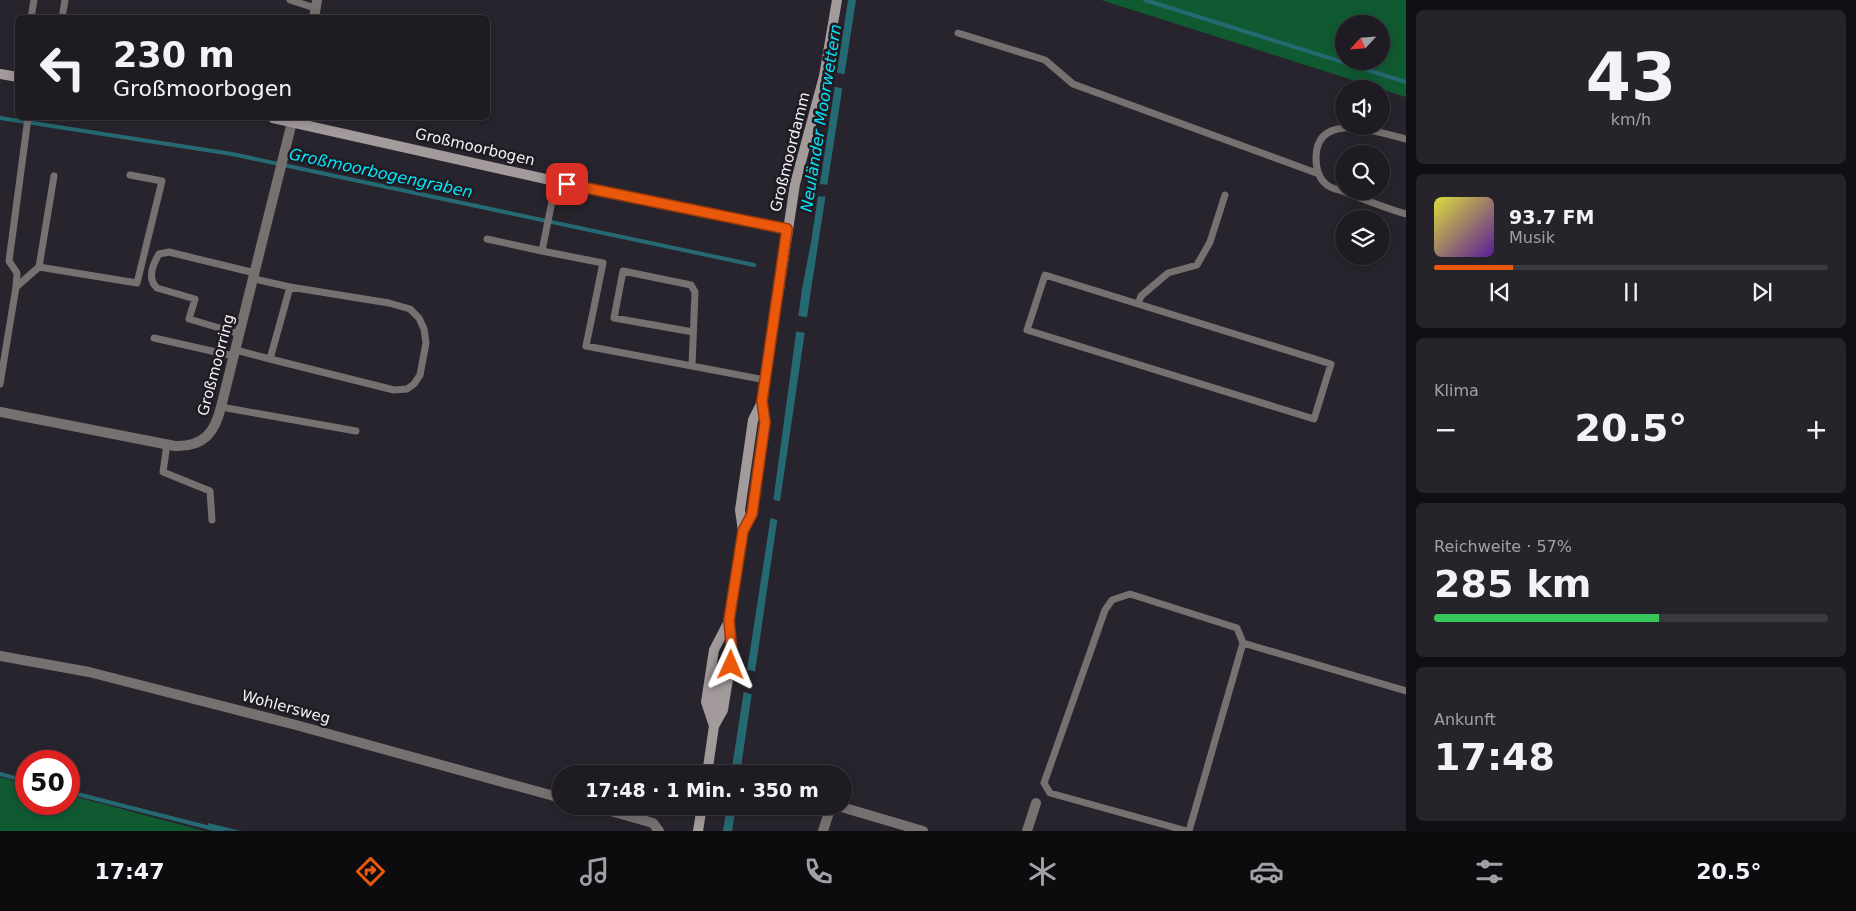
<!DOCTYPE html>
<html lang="de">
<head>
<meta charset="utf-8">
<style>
	body { margin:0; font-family:"DejaVu Sans",sans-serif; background:#26242a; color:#f1f3f6; height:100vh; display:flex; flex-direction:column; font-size:19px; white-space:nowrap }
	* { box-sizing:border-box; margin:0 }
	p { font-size:16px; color:#a1a1a5 }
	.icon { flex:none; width:28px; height:28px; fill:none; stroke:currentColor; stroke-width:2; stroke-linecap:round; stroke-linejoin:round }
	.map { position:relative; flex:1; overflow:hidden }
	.drawer { display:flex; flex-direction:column; gap:10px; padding:10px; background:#100f13; width:450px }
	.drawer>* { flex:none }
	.hud { position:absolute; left:15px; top:15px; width:475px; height:105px; border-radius:8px; box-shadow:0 2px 12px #0003,0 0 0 1px #3c3940; background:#1e1b22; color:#f1f3f6; overflow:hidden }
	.needle { width:32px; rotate:244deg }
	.controls { position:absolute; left:1335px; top:15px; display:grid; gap:10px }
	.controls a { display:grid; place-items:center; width:55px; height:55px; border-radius:50%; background:#1e1b22; box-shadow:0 2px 12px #0003,0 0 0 1px #3c3940; font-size:25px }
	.speed { position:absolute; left:15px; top:750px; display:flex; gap:10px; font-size:25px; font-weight:700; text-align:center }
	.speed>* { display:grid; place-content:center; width:65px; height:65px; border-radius:50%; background:#1e1b22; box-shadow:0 2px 12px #0003,0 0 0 1px #3c3940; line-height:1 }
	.speed .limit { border:8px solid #d22; background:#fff; color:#111 }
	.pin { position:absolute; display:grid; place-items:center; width:42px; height:42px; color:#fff; margin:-21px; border-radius:10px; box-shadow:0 2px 8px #0006 }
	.me { position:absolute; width:55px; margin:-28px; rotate:1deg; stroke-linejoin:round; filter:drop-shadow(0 0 4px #0008) }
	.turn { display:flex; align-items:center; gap:18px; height:105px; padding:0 15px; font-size:22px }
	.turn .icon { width:65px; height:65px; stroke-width:2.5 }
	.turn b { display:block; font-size:35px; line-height:42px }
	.big { font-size:38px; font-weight:700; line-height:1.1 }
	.drawer .widget { flex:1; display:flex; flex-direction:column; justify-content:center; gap:8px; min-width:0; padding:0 18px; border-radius:8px; background:#26242a }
	.drawer .dial { align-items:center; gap:0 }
	.dial b { font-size:65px; line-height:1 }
	.song { display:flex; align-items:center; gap:15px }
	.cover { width:60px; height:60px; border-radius:8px; background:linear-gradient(135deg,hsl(60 70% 55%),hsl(270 70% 35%)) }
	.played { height:5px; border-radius:2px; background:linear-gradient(90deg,#ea580c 20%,#3c3940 20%) }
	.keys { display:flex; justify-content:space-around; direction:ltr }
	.heat { display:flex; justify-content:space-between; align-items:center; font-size:28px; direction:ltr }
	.charge { height:8px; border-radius:4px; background:linear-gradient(90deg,#34c759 57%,#3c3940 0) }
	.trip { position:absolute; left:552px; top:765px; width:300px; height:50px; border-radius:25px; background:#1e1b22; box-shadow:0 2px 12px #0003,0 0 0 1px #3c3940; font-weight:700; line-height:50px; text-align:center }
	.tab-bar { display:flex; height:80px; justify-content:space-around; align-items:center; background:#0c0b0e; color:#a1a1a5 }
	.tab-bar .icon { width:35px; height:35px }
	.tab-bar .selected { color:#ea580c }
	.tab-bar b { font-size:22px; color:#f1f3f6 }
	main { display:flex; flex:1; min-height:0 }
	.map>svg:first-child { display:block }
</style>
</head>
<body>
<main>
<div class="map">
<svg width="1406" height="831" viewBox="0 0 1406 831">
	<rect width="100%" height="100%" fill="#28242d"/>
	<!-- green -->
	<path fill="#105a32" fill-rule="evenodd" d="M 1101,0 L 1406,0 L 1406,97 L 1381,89 ZM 1344,24 L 1381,24 L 1381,61 L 1344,61 Z
		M 0,777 L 26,784 L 26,804 L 69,804 L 69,795 L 204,831 L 0,831 Z"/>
	<!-- water -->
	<path fill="#256a72" d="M 848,0 L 856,0 L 811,290 L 740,774 L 731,774 L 773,502 L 802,289 L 811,242 Z
		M 727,806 L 736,806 L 732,831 L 723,831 Z
		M 208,823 L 241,831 L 208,830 Z"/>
	<!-- pier -->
	<path fill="#28242d" d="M 834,72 L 848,75 L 846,89 L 832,86 Z
		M 818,184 L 830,185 L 828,197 L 816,196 Z
		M 795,315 L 810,318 L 807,333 L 793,331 Z
		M 771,499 L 782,502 L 780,521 L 768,517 Z
		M 744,669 L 757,672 L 754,695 L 740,691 Z"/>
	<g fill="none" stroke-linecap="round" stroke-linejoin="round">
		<!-- stream -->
		<path stroke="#256a72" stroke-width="4" d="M 1145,0 L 1406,82
			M 0,118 L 232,154 L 754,265
			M 0,774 L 26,781
			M 69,792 L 222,831"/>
		<!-- lane -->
		<path stroke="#767070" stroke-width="7" d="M 290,0 L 315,8
			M 31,18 L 34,0
			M 62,18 L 65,0
			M 958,33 L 1045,60 L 1073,84 L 1319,174
			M 1406,139 C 1378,132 1316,110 1316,158 C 1316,168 1319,179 1327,185 C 1332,189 1340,190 1345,192 C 1365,200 1385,208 1406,214
			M 487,239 L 542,251 L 556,181
			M 542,251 L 603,263 L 586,346 L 692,366
			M 39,267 L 137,283 L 162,181 L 130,175
			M 1045,275 L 1331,364 L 1314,419 L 1027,330 Z
			M 16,287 L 39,267 L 54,176
			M 1138,304 L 1141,296 L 1168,273 L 1197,265 L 1210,242 L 1225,195
			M 693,332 L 614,318 L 623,271 L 691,285 L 695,292 L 692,366 L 765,380
			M 240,334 L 189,319 L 195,299 L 157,288 C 147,279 153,264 159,254 L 169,252 L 255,273
			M 154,338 L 234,356
			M 236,350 L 270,359 L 290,287 L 254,279
			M 270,359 L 394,390 L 407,389 L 414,384 L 420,375 L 426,343 L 424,329 L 419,318 L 410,309 L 389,303 L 290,287
			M 0,384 L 16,287 L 17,273 L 9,261 L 28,118
			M 221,407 L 356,431
			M 167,444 L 163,472 L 210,491 L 212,520
			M 1243,643 L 1406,691
			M 1187,831 L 1050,793 L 1044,783 L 1105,610 L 1112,600 L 1130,594 L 1237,628 L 1243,643 L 1189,831"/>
		<!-- street -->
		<path stroke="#767070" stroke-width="10" d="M 314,18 L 317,0
			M 0,412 L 175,446 C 204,447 215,432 221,407 L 293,118
			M 0,656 L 89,672 L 296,725 L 561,798
			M 593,806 L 653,823 L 659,831
			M 838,806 L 923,831
			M 823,831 L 831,806
			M 1027,831 L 1036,803"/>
		<!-- secondary -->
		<path stroke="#a39a9b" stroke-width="10" d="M 0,74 L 18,77
			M 273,118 L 577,186 L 787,229
			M 743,531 L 752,514 L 765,422 L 762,401 L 795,184 L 824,76 L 837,0
			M 714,715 L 716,692 L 728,677
			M 714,726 L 706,702 L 714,650 L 729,621
			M 707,774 L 714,726 L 723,710 L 732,654 L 729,620 L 743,531 L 740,510 L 753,420 L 762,402
			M 698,831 L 702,806"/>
	</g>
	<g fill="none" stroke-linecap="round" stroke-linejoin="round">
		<!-- route casing -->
		<g stroke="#983908" stroke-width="12">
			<path id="route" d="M 567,184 L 787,229 L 762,401 L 765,422 L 752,514 L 743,531 L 729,620 L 732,654 L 731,665"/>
		</g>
		<!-- route -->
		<use href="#route" stroke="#ea580c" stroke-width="9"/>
	</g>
	<g text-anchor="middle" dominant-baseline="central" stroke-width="5" stroke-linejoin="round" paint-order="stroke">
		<!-- street labels -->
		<g font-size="15" fill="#f4f1f7" stroke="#1f1b23">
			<text transform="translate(475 147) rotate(13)">Großmoorbogen</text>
			<text transform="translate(790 152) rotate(-76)">Großmoordamm</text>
			<text transform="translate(216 365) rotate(-75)">Großmoorring</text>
			<text transform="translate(286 707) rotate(15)">Wohlersweg</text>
		</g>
		<!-- water labels -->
		<g font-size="16" font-style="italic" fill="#06e5fa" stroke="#1f1b23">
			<text transform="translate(821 118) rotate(-81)">Neuländer Moorwettern</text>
			<text transform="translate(381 173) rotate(12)">Großmoorbogengraben</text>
		</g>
	</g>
</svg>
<div class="controls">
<a><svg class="needle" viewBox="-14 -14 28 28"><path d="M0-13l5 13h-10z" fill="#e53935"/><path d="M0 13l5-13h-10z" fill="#a1a1a5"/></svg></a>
<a><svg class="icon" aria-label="sound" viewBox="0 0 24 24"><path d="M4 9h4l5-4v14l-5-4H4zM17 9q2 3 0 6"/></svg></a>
<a><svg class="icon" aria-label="search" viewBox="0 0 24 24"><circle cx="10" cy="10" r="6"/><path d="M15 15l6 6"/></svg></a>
<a><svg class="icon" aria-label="layers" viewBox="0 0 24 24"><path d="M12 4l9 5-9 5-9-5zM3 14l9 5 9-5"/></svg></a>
</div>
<div class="speed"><div class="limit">50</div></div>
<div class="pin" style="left:567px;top:184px;background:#d93025"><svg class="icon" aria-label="arrive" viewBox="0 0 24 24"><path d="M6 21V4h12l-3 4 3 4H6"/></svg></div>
<svg class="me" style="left:731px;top:665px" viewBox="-20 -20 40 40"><path d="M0-17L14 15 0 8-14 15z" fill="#ea580c" stroke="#fff" stroke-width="4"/></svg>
<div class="trip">17:48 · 1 Min. · 350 m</div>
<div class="hud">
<div class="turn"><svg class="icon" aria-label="left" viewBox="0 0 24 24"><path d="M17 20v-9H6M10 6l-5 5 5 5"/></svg><div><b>230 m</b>Großmoorbogen</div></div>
</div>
</div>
<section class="drawer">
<div class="widget dial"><b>43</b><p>km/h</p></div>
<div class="widget">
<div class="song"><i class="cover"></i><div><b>93.7 FM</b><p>Musik</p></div></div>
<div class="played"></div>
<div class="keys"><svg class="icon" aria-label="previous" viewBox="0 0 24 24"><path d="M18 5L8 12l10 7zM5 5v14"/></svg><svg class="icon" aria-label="pause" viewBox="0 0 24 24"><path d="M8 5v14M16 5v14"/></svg><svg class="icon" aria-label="next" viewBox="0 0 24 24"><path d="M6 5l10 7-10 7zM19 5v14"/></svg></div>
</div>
<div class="widget"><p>Klima</p>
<div class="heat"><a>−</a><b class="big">20.5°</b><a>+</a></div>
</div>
<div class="widget"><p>Reichweite · 57%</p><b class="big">285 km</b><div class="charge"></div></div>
<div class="widget"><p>Ankunft</p><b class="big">17:48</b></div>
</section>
</main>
<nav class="tab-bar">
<b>17:47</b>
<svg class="icon selected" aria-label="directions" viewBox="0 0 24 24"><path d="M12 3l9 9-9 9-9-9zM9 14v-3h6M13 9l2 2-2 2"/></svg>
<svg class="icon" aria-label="music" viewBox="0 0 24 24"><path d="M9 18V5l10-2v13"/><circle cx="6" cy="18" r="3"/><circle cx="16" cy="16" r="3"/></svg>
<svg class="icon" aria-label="phone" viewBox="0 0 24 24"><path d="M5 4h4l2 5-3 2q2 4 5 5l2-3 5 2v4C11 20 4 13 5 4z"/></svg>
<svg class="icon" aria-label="climate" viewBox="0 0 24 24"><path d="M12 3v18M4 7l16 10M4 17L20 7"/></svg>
<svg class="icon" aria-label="car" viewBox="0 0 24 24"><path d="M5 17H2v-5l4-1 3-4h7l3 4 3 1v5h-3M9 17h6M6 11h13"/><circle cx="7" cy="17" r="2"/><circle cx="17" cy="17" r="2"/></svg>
<svg class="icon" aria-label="filters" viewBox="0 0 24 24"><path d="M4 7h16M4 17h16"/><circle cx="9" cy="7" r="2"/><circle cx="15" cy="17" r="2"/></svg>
<b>20.5°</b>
</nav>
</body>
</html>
